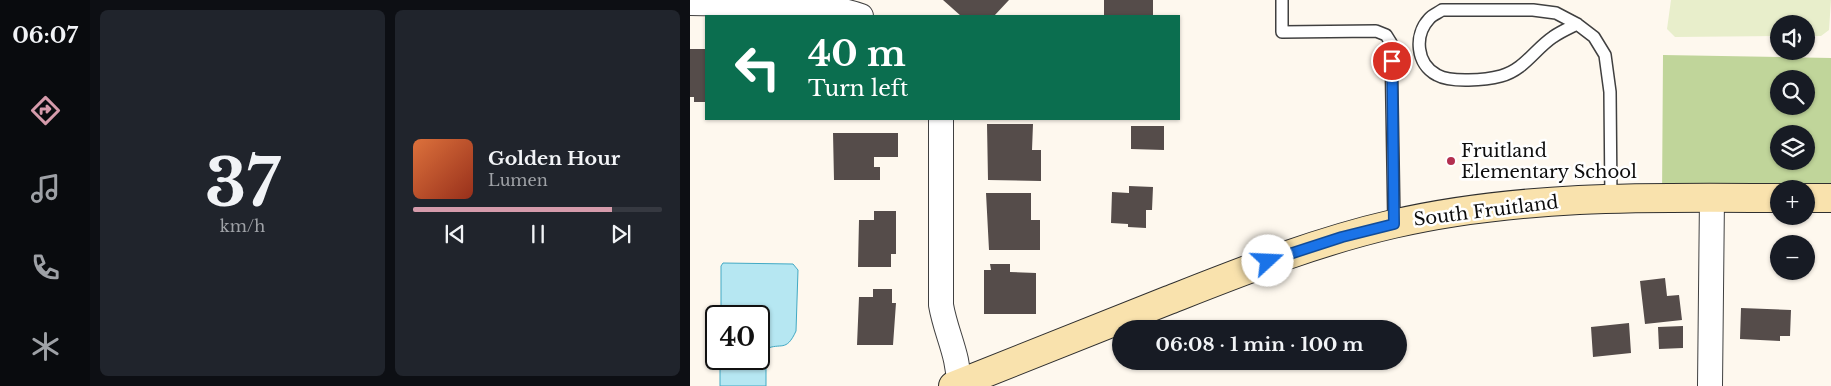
<!DOCTYPE html>
<html lang="en">
<head>
<meta charset="utf-8">
<style>
	body { margin:0; font-family:"Libre Baskerville",serif; background:#20242c; color:#f1f3f6; height:100vh; display:flex; flex-direction:column; font-size:19px; white-space:nowrap }
	* { box-sizing:border-box; margin:0 }
	p { font-size:16px; color:#9ea1a6 }
	.icon { flex:none; width:28px; height:28px; fill:none; stroke:currentColor; stroke-width:2; stroke-linecap:round; stroke-linejoin:round }
	.map { position:relative; flex:1; overflow:hidden }
	.panel { display:flex; flex-direction:column; gap:10px; padding:10px; background:#0d0f14; width:600px }
	.panel>* { flex:none }
	.banner { position:absolute; left:15px; top:15px; width:475px; height:105px; border-radius:0px; box-shadow:0 1px 4px #0004; background:#0b6e4f; color:#fff; overflow:hidden }
	.controls { position:absolute; left:1080px; top:15px; display:grid; gap:10px }
	.controls a { display:grid; place-items:center; width:45px; height:45px; border-radius:50%; background:#171b24; box-shadow:0 1px 4px #0004; font-size:25px }
	.speed { position:absolute; left:15px; top:305px; display:flex; gap:10px; font-size:25px; font-weight:700; text-align:center }
	.speed>* { display:grid; place-content:center; width:65px; height:65px; border-radius:50%; background:#171b24; box-shadow:0 1px 4px #0004; line-height:1 }
	.speed .limit { border:2px solid #111; border-radius:8px; background:#fff; color:#111 }
	.pin { position:absolute; display:grid; place-items:center; width:42px; height:42px; color:#fff; margin:-21px; border:2px solid #fff; border-radius:50%; box-shadow:0 1px 5px #0007 }
	.me { position:absolute; width:55px; margin:-28px; rotate:70deg; stroke-linejoin:round; filter:drop-shadow(0 0 4px #0008) }
	.turn { display:flex; align-items:center; gap:18px; height:105px; padding:0 20px; font-size:22px }
	.turn .icon { width:65px; height:65px; stroke-width:2.5 }
	.turn b { display:block; font-size:35px; line-height:42px }
	.panel .card { flex:1; display:flex; flex-direction:column; justify-content:center; gap:8px; min-width:0; padding:0 18px; border-radius:8px; background:#20242c }
	.panel .dial { align-items:center; gap:0 }
	.dial b { font-size:65px; line-height:1 }
	.song { display:flex; align-items:center; gap:15px }
	.cover { width:60px; height:60px; border-radius:8px; background:linear-gradient(135deg,hsl(20 70% 55%),hsl(10 70% 35%)) }
	.played { height:5px; border-radius:2px; background:linear-gradient(90deg,#d59bab 80%,#363941 80%) }
	.keys { display:flex; justify-content:space-around; direction:ltr }
	.panel .tiles { flex:1; display:grid; gap:10px; grid-template-columns:repeat(2,1fr) }
	.trip { position:absolute; left:422px; top:320px; width:295px; height:50px; border-radius:25px; background:#171b24; box-shadow:0 1px 4px #0004; font-weight:700; line-height:50px; text-align:center }
	main { display:flex; flex:1; min-height:0 }
	.tab-bar { display:flex; flex-direction:column; width:90px; justify-content:space-around; align-items:center; background:#090b0e; color:#9ea1a6 }
	.tab-bar .icon { width:35px; height:35px }
	.tab-bar .current { color:#d59bab }
	.tab-bar b { font-size:22px; color:#f1f3f6 }
	.map>svg:first-child { display:block }
</style>
</head>
<body>
<main>
<nav class="tab-bar">
<b>06:07</b>
<svg class="icon current" aria-label="directions" viewBox="0 0 24 24"><path d="M12 3l9 9-9 9-9-9zM9 14v-3h6M13 9l2 2-2 2"/></svg>
<svg class="icon" aria-label="music" viewBox="0 0 24 24"><path d="M9 18V5l10-2v13"/><circle cx="6" cy="18" r="3"/><circle cx="16" cy="16" r="3"/></svg>
<svg class="icon" aria-label="phone" viewBox="0 0 24 24"><path d="M5 4h4l2 5-3 2q2 4 5 5l2-3 5 2v4C11 20 4 13 5 4z"/></svg>
<svg class="icon" aria-label="climate" viewBox="0 0 24 24"><path d="M12 3v18M4 7l16 10M4 17L20 7"/></svg>
</nav>
<section class="panel">
<div class="tiles">
<div class="card dial"><b>37</b><p>km/h</p></div>
<div class="card">
<div class="song"><i class="cover"></i><div><b>Golden Hour</b><p>Lumen</p></div></div>
<div class="played"></div>
<div class="keys"><svg class="icon" aria-label="previous" viewBox="0 0 24 24"><path d="M18 5L8 12l10 7zM5 5v14"/></svg><svg class="icon" aria-label="pause" viewBox="0 0 24 24"><path d="M8 5v14M16 5v14"/></svg><svg class="icon" aria-label="next" viewBox="0 0 24 24"><path d="M6 5l10 7-10 7zM19 5v14"/></svg></div>
</div>
</div>
</section>
<div class="map">
<svg width="1141" height="386" viewBox="0 0 1141 386">
	<rect width="100%" height="100%" fill="#fef8ee"/>
	<!-- forest -->
	<path fill="#c0d59a" fill-rule="evenodd" d="M 973,55 L 1141,58 L 1141,209 L 1116,189 L 1089,189 L 972,198 ZM 1089,79 L 1116,79 L 1116,106 L 1089,106 ZM 1089,134 L 1116,134 L 1116,161 L 1089,161 Z"/>
	<!-- pitch -->
	<path fill="#e8eecb" d="M 981,0 L 1141,0 L 1139,30 L 1131,36 L 1116,36 L 1116,24 L 1089,24 L 1089,36 L 985,37 L 977,29 Z"/>
	<!-- water -->
	<path fill="#b6e7f2" stroke="#42a9c4" d="M 33,263 L 103,264 L 108,270 L 106,331 C 96,353 91,342 76,349 L 76,386 L 30,386 L 30,359 L 69,359 L 69,316 L 31,316 L 31,266 Z"/>
	<!-- building -->
	<path fill="#554c4a" d="M 253,0 L 319,0 L 304,16 L 271,16 Z
		M 414,0 L 463,0 L 463,16 L 414,16 Z
		M 0,49 L 16,49 L 16,102 L 4,102 L 4,97 L 0,97 Z
		M 297,124 L 343,124 L 342,150 L 351,150 L 351,181 L 298,180 Z
		M 441,126 L 474,126 L 474,150 L 441,149 Z
		M 143,133 L 208,133 L 208,157 L 184,157 L 184,167 L 190,167 L 190,180 L 144,180 Z
		M 439,186 L 463,187 L 462,210 L 456,210 L 456,228 L 438,227 L 438,224 L 421,223 L 422,192 L 439,193 Z
		M 296,193 L 341,193 L 341,220 L 350,220 L 350,250 L 299,250 Z
		M 184,211 L 206,211 L 206,254 L 201,254 L 201,267 L 168,267 L 169,220 L 184,220 Z
		M 300,264 L 320,264 L 320,272 L 346,273 L 346,314 L 294,314 L 294,270 L 301,270 Z
		M 975,278 L 977,296 L 989,295 L 992,320 L 955,324 L 950,281 Z
		M 183,289 L 202,289 L 202,303 L 206,303 L 203,345 L 167,345 L 169,297 L 183,297 Z
		M 1051,308 L 1101,310 L 1100,336 L 1090,336 L 1090,341 L 1050,339 Z
		M 939,323 L 941,353 L 903,357 L 901,327 Z
		M 993,326 L 993,348 L 969,349 L 968,327 Z"/>
	<g fill="none" stroke-linecap="round" stroke-linejoin="round">
		<!-- lane casing -->
		<g stroke="#404040" stroke-width="14">
			<path id="lane" d="M 592,0 L 592,32 L 686,31 L 696,35 L 701,43 L 704,224
				M 887,24 C 879,28 870,32 863,37 C 845,49 834,70 811,76 C 796,80 761,83 747,75 C 726,64 724,35 739,19 C 742,15 748,13 752,10 L 843,10 L 866,13 L 887,24 L 904,37 L 915,55 L 920,92 L 921,200"/>
		</g>
		<!-- street casing -->
		<g stroke="#404040" stroke-width="26">
			<path id="street" d="M 0,3 C 51,4 126,0 171,16
				M 251,119 L 251,305 C 256,334 269,355 269,386
				M 1020,386 L 1022,197"/>
		</g>
		<!-- secondary casing -->
		<g stroke="#2f2f2f" stroke-width="30">
			<path id="secondary" d="M 1116,198 L 1141,198
				M 263,386 C 335,358 407,329 479,300 C 553,271 625,242 703,224 C 829,195 960,197 1089,198"/>
		</g>
		<!-- lane -->
		<use href="#lane" stroke="#fff" stroke-width="11"/>
		<!-- street -->
		<use href="#street" stroke="#fff" stroke-width="24"/>
		<!-- secondary -->
		<use href="#secondary" stroke="#f9e2ad" stroke-width="28"/>
	</g>
	<g fill="none" stroke-linecap="round" stroke-linejoin="round">
		<!-- route casing -->
		<g stroke="#114b97" stroke-width="12">
			<path id="route" d="M 578,261 L 652,237 L 704,224 L 702,61"/>
		</g>
		<!-- route -->
		<use href="#route" stroke="#1a73e8" stroke-width="9"/>
	</g>
	<!-- markers -->
	<circle fill="#b32f4f" stroke="#fff" stroke-width="2" cx="761" cy="161" r="5"/>
	<g text-anchor="middle" dominant-baseline="central" stroke-width="5" stroke-linejoin="round" paint-order="stroke">
		<!-- poi labels -->
		<g font-size="18" fill="#0d0d0d" stroke="#fff" text-anchor="start">
			<text x="771" y="151">Fruitland<tspan x="771" dy="21">Elementary School</tspan></text>
		</g>
		<!-- street labels -->
		<g font-size="18" fill="#0d0d0d" stroke="#fff">
			<text transform="translate(796 211) rotate(-7)">South Fruitland</text>
		</g>
	</g>
</svg>
<div class="controls">
<a><svg class="icon" aria-label="sound" viewBox="0 0 24 24"><path d="M4 9h4l5-4v14l-5-4H4zM17 9q2 3 0 6"/></svg></a>
<a><svg class="icon" aria-label="search" viewBox="0 0 24 24"><circle cx="10" cy="10" r="6"/><path d="M15 15l6 6"/></svg></a>
<a><svg class="icon" aria-label="layers" viewBox="0 0 24 24"><path d="M12 4l9 5-9 5-9-5zM3 14l9 5 9-5"/></svg></a>
<a>+</a>
<a>−</a>
</div>
<div class="speed"><div class="limit">40</div></div>
<div class="pin" style="left:702px;top:61px;background:#d93025"><svg class="icon" aria-label="arrive" viewBox="0 0 24 24"><path d="M6 21V4h12l-3 4 3 4H6"/></svg></div>
<svg class="me" style="left:578px;top:261px" viewBox="-20 -20 40 40"><circle r="19" fill="#fff"/><path d="M0-13L10 11 0 6-10 11z" fill="#1a73e8"/></svg>
<div class="trip">06:08 · 1 min · 100 m</div>
<div class="banner">
<div class="turn"><svg class="icon" aria-label="left" viewBox="0 0 24 24"><path d="M17 20v-9H6M10 6l-5 5 5 5"/></svg><div><b>40 m</b>Turn left</div></div>
</div>
</div>
</main>
</body>
</html>
